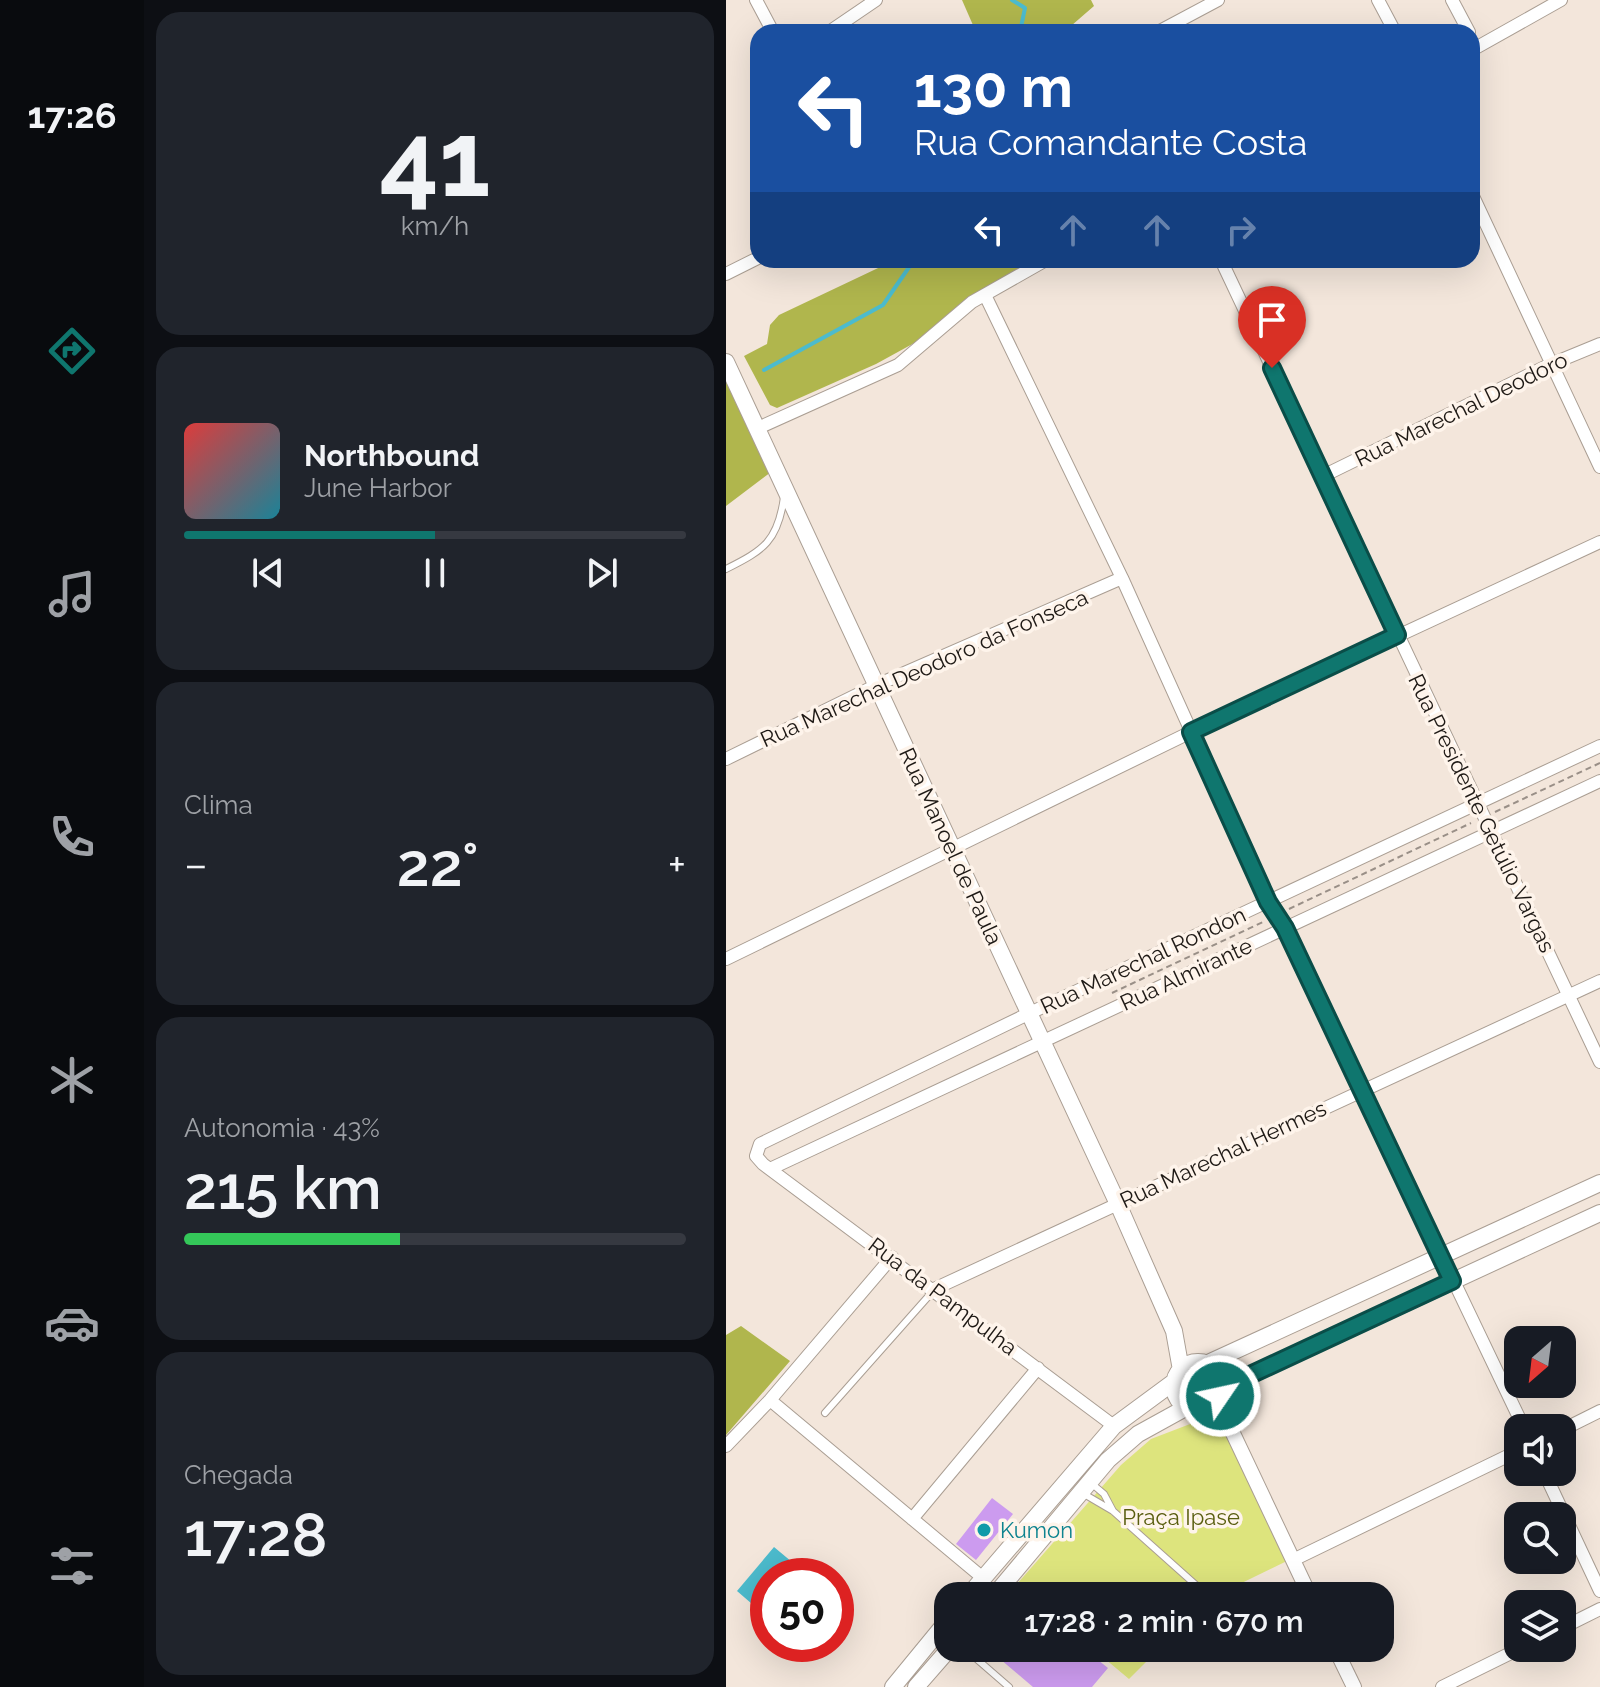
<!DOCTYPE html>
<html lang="pt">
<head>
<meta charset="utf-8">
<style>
	body { margin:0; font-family:Raleway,sans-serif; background:#20242c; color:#f1f3f6; height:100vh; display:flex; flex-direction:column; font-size:30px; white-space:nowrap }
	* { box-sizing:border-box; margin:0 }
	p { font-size:26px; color:#9ea1a6 }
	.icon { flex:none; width:44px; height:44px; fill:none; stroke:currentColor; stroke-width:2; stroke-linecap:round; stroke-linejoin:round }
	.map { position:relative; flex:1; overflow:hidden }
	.drawer { display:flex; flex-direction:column; gap:12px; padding:12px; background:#0d0f14; width:582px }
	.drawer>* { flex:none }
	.top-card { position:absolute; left:24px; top:24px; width:730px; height:244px; border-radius:24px; box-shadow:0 8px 32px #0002; background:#1a4fa0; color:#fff; overflow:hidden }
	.needle { width:52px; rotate:208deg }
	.controls { position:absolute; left:778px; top:1326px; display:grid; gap:16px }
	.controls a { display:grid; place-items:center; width:72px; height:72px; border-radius:16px; background:#171b24; box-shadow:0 8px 32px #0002; font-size:40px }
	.speed { position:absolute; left:24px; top:1558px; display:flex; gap:16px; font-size:40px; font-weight:700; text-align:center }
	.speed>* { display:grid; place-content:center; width:104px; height:104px; border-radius:50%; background:#171b24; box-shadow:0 8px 32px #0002; line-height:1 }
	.speed .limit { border:12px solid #d22; background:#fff; color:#111 }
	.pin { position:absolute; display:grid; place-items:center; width:68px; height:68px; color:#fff; margin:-82px -34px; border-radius:50% 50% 50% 0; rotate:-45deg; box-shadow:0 0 8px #0007 }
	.pin .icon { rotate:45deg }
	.me { position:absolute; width:88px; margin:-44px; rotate:56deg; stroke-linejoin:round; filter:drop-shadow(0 0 6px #0008) }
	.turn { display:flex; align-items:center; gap:28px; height:168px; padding:0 32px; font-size:36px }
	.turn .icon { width:104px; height:104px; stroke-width:2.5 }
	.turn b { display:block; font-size:56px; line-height:68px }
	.lanes { display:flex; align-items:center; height:76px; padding:0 32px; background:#0003; justify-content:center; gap:40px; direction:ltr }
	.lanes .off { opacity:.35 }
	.big { font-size:60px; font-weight:600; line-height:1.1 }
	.drawer .tile { flex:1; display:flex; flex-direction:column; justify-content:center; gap:12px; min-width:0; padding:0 28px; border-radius:24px; background:#20242c }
	.drawer .dial { align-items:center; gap:0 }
	.dial b { font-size:104px; line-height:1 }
	.song { display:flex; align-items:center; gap:24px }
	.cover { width:96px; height:96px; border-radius:12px; background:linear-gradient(135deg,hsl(0 70% 55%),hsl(190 70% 35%)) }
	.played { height:8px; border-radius:4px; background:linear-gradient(90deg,#0f766e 50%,#363941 50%) }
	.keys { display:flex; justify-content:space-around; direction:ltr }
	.heat { display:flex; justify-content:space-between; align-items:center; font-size:44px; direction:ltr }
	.charge { height:12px; border-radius:6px; background:linear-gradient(90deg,#34c759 43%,#363941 0) }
	.trip { position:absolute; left:208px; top:1582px; width:460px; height:80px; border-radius:24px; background:#171b24; box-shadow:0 8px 32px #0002; font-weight:600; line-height:80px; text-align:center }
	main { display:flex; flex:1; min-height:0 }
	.tabs { display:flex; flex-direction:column; width:144px; justify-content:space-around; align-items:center; background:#090b0e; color:#9ea1a6 }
	.tabs .icon { width:56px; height:56px }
	.tabs .current { color:#0f766e }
	.tabs b { font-size:36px; color:#f1f3f6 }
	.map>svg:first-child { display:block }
</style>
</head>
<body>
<main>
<nav class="tabs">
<b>17:26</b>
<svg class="icon current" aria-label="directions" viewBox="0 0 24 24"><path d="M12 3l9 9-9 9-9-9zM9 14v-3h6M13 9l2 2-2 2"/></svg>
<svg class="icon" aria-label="music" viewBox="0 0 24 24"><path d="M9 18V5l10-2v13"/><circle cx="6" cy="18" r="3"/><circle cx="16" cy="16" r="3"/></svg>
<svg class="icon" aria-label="phone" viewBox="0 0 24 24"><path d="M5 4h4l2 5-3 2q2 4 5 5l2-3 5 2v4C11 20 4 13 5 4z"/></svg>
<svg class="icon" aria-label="climate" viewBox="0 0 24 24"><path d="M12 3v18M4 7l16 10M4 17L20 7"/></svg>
<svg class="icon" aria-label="car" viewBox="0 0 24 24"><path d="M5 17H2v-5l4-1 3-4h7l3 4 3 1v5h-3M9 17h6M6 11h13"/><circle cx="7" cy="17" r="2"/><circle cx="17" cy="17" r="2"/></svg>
<svg class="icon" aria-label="filters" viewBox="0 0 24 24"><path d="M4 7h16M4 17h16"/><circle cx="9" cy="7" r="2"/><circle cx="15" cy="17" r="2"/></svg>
</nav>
<section class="drawer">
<div class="tile dial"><b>41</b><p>km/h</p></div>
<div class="tile">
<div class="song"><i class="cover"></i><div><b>Northbound</b><p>June Harbor</p></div></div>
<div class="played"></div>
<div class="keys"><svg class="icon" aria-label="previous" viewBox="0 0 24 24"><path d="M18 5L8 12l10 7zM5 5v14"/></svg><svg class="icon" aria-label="pause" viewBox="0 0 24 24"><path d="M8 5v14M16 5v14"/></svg><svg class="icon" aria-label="next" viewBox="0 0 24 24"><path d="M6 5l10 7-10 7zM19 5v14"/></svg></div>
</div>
<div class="tile"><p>Clima</p>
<div class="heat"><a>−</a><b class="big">22°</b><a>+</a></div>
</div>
<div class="tile"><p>Autonomia · 43%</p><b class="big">215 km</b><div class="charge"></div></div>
<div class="tile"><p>Chegada</p><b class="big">17:28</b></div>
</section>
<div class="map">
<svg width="874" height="1687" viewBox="0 0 874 1687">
	<rect width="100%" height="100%" fill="#f3e6db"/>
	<!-- green -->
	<path fill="#dde47d" d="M 485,1416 L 500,1419 L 563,1560 L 489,1596 L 305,1596 L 291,1584 L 395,1465 L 425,1439 Z
		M 366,1648 L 434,1648 L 403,1679 Z"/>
	<!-- forest -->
	<path fill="#b0b64d" d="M 236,0 L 365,0 L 368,6 L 338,32 L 250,32 Z
		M 169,260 L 310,260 L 201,336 L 150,364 L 51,408 L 44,405 L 18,356 L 41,344 L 44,325 L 53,315 Z
		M 0,378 L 45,472 L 0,506 Z
		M 15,1326 L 64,1361 L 0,1435 L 0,1335 Z"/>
	<!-- water -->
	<path fill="#4cbbcd" d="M 48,1547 L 72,1567 L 64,1576 L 42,1576 L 42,1600 L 33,1610 L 11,1591 Z"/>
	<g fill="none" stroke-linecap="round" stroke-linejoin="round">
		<!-- stream -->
		<path stroke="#4cbbcd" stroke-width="4" d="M 286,0 L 299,8 L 294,32
			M 38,370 L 157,305 L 188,260"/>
	</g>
	<!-- building -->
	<path fill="#cc9bef" d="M 266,1498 L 287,1514 L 250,1560 L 230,1544 Z
		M 283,1648 L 357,1648 L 382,1668 L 366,1687 L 307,1687 L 274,1659 Z"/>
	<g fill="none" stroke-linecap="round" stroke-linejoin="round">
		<!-- service casing -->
		<g stroke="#aa9e93" stroke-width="8">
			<path id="service" d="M 0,569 C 38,550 52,541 58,497
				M 99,1413 L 208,1290
				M 365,1483 L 378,1494 L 387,1511
				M 358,1494 L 387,1511 L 480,1594
				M 238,1648 L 283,1687"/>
		</g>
		<!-- minor casing -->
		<g stroke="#aa9e93" stroke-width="14">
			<path id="minor" d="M 30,0 L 47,32
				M 652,0 L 669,32
				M 726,0 L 743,32
				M 103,32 L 150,0
				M 432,32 L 492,0
				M 746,50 L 835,0
				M 746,194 L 874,467
				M 495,260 L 874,1062
				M 0,274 L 32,258
				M 259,295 L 396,578 L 542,902 L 559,928 L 798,1428
				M 32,428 L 172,365 L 246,302 L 320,260
				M 597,476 L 823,365 L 874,344
				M 0,759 L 151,685 L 396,578
				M 0,959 L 465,732 L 874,542
				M 46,1168 L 874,781
				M 208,1289 L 874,981
				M 44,1400 L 257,1578
				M 388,1426 L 37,1164 L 30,1156 L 34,1144 L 304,1013 L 874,746
				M 836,1430 L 874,1411
				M 0,1446 L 44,1400 L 166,1257
				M 818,1472 L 874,1591
				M 186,1519 L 312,1368
				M 567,1560 L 792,1451
				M 836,1628 L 874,1609
				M 716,1687 L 795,1648"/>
		</g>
		<!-- tertiary casing -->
		<g stroke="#aa9e93" stroke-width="16">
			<path id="tertiary" d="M 494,1396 L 504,1427 L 584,1596
				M 477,1410 L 504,1427
				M 609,1648 L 628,1687"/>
		</g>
		<!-- secondary casing -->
		<g stroke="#aa9e93" stroke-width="18">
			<path id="secondary" d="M 0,362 L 392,1204 L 448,1331 L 455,1370
				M448 1386a24 24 0 1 1 48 0a24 24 0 1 1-48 0Z
				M 480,1364 L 874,1183
				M 496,1388 L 874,1213
				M 242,1596 L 388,1426 L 449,1381
				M 268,1596 L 382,1460 L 412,1434 L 461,1407
				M 167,1687 L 222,1620
				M 190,1687 L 224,1648"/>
		</g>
		<!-- path -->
		<path stroke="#998f87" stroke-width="2" stroke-dasharray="6 4" stroke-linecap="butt" d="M 769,812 L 874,763
			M 563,909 L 745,823
			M 386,993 L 539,921"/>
		<!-- service -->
		<use href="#service" stroke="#fff" stroke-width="6"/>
		<!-- minor -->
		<use href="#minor" stroke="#fff" stroke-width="12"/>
		<!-- tertiary -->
		<use href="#tertiary" stroke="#fff" stroke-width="14"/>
		<!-- secondary -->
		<use href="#secondary" stroke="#fff" stroke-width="16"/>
	</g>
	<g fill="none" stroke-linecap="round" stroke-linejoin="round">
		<!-- route casing -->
		<g stroke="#0a4d48" stroke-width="20">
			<path id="route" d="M 494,1396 L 496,1388 L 726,1281 L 559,928 L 542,902 L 465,732 L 671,635 L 546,368"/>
		</g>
		<!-- route -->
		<use href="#route" stroke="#0f766e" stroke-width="14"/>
	</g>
	<!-- markers -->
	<circle fill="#0f9aa8" stroke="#fef4eb" stroke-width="3" cx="258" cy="1530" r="8"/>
	<g text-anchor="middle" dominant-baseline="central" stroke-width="7" stroke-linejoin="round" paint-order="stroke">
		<!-- street labels -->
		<g font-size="22" fill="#1e1915" stroke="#fef4eb">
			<text transform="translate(735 409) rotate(-26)">Rua Marechal Deodoro</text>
			<text transform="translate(198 668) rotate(-24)">Rua Marechal Deodoro da Fonseca</text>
			<text transform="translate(756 813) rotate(64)">Rua Presidente Getúlio Vargas</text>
			<text transform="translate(225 846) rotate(65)">Rua Manoel de Paula</text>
			<text transform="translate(417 960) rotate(-25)">Rua Marechal Rondon</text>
			<text transform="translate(460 974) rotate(-25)">Rua Almirante</text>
			<text transform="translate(497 1154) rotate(-25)">Rua Marechal Hermes</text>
			<text transform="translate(217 1296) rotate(37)">Rua da Pampulha</text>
		</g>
		<!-- park labels -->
		<g font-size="22" fill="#595d0f" stroke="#fef4eb">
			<text x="455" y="1517">Praça Ipase</text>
		</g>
		<!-- culture labels -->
		<g font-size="22" fill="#0d838f" stroke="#fef4eb" text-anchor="start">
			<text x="274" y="1530">Kumon</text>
		</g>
	</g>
</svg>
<div class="controls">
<a><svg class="needle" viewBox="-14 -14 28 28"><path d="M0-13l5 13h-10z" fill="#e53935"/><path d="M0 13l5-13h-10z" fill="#9ea1a6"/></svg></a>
<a><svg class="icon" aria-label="sound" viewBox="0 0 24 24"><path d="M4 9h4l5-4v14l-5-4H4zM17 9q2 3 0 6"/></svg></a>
<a><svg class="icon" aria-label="search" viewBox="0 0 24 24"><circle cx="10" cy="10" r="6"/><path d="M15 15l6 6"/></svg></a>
<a><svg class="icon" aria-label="layers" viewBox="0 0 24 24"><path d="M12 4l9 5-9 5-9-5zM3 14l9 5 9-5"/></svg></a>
</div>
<div class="speed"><div class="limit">50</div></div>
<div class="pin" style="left:546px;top:368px;background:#d93025"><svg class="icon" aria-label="arrive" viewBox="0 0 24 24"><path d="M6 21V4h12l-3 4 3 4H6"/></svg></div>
<svg class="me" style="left:494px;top:1396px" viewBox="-20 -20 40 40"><circle r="17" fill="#0f766e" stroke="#fff" stroke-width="3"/><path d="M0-11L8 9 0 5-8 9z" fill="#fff"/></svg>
<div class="trip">17:28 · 2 min · 670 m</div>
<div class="top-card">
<div class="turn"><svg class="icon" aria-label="left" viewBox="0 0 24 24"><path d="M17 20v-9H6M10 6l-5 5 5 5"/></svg><div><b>130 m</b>Rua Comandante Costa</div></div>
<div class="lanes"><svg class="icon" aria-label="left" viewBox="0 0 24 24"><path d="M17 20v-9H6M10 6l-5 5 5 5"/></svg><svg class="icon off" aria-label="ahead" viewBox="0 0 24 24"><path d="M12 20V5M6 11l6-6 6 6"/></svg><svg class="icon off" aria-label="ahead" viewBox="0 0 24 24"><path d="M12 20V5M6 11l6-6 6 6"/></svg><svg class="icon off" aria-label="right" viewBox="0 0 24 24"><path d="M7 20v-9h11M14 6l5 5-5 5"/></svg></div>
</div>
</div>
</main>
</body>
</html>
